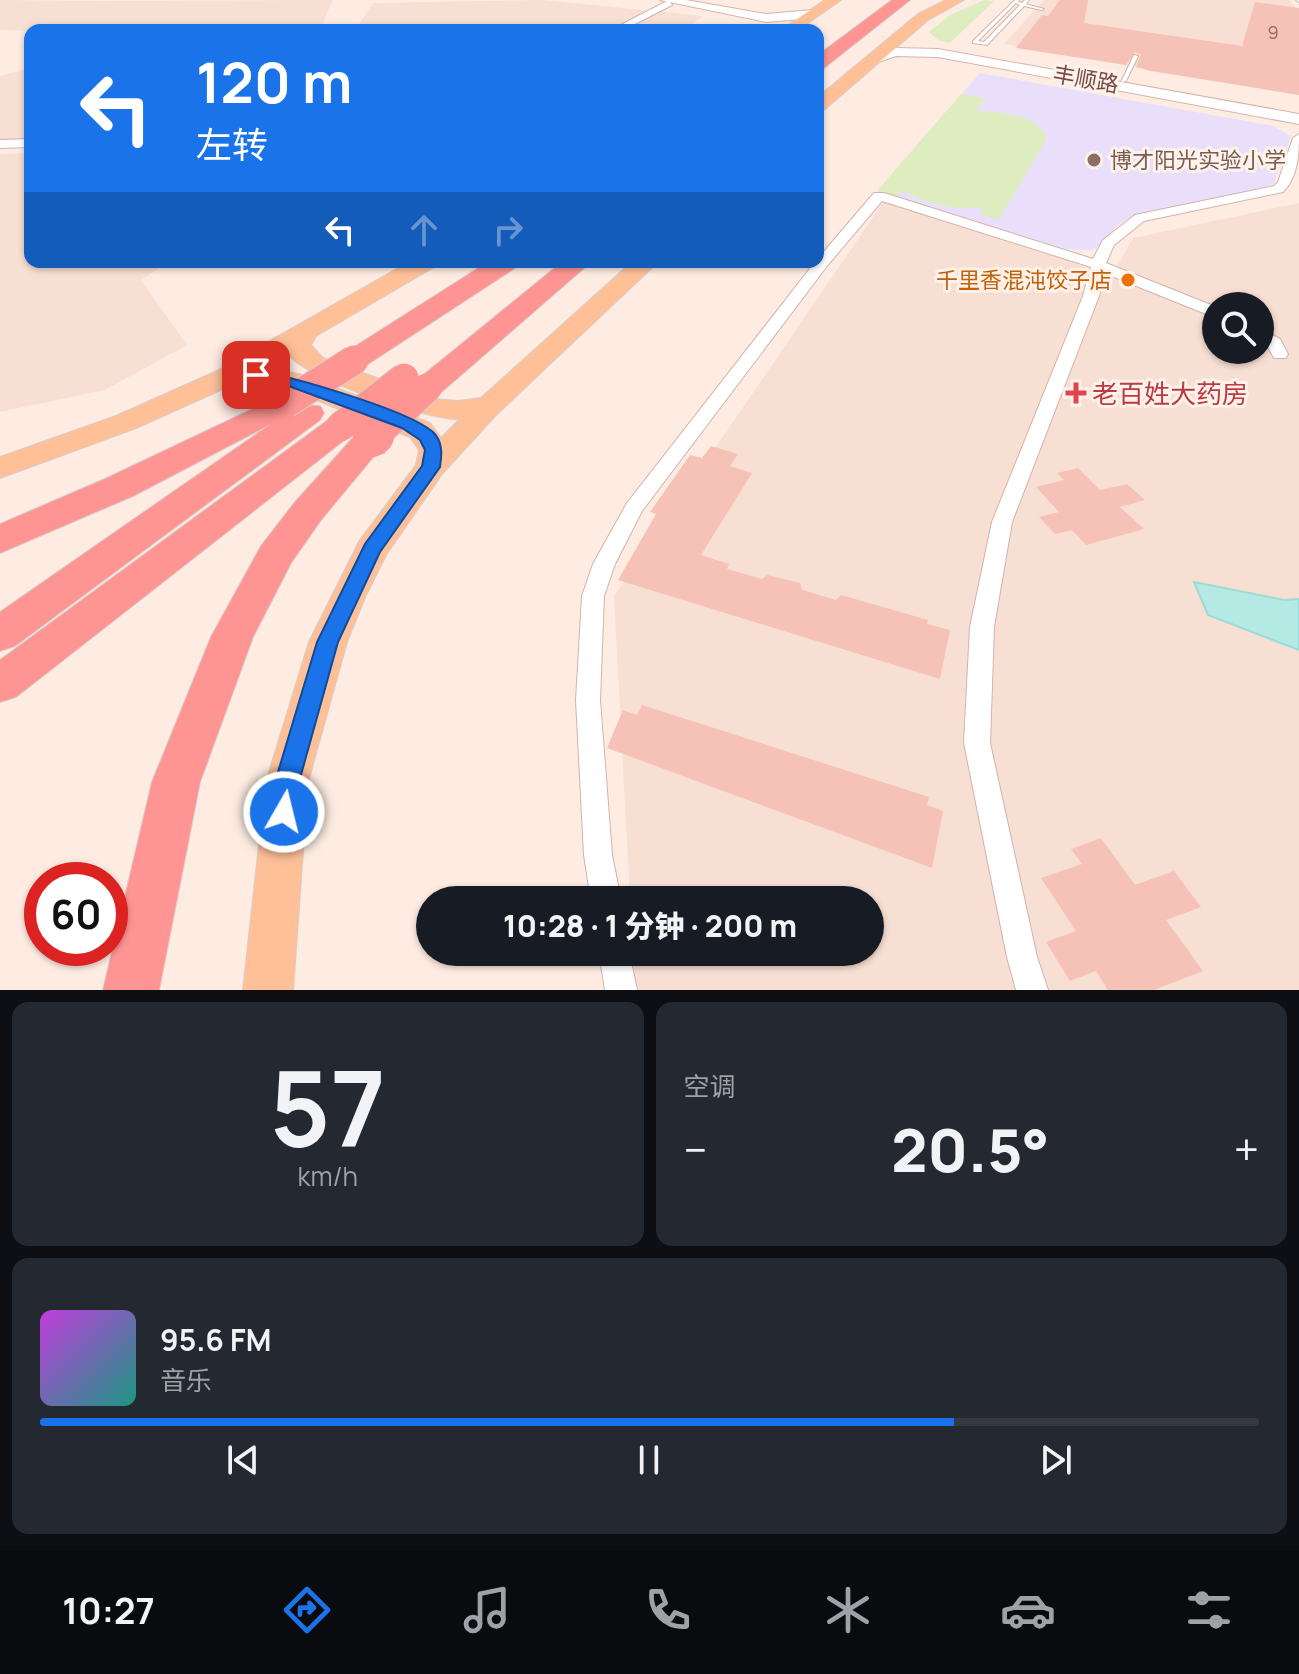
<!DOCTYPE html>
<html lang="zh">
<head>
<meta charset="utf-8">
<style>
	body { margin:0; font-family:Manrope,"Noto Sans SC",sans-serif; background:#242831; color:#f1f3f6; height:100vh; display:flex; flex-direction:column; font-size:30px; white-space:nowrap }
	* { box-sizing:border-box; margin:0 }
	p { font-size:26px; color:#9ea1a6 }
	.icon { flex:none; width:44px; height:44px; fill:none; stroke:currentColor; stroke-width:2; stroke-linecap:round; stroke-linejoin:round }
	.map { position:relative; height:990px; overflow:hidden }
	.side { display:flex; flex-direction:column; gap:12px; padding:12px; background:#0d0f14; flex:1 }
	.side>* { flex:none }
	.banner { position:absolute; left:24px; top:24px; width:800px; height:244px; border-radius:16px; box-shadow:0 2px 6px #0004; background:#1a73e8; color:#fff; overflow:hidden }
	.buttons { position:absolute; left:1202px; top:292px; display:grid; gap:16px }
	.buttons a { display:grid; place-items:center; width:72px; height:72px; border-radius:50%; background:#171b24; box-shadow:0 2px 6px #0004; font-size:40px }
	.speed { position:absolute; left:24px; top:862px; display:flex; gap:16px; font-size:40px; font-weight:700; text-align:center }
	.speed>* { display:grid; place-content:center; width:104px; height:104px; border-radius:50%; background:#171b24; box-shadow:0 2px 6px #0004; line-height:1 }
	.speed .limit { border:12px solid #d22; background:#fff; color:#111 }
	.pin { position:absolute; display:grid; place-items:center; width:68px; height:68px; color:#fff; margin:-34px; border-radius:16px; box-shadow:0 4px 12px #0006 }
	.me { position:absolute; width:88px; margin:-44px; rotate:8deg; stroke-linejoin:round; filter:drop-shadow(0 0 6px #0008) }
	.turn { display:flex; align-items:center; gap:28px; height:168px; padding:0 40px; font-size:36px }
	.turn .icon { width:104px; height:104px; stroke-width:2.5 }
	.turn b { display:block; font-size:56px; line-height:68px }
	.lanes { display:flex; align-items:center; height:76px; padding:0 40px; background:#0003; justify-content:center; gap:40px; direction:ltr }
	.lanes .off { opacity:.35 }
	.big { font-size:60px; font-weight:800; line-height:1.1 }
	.side .widget { flex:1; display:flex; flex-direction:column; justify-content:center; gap:12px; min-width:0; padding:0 28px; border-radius:16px; background:#242831 }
	.side .dial { align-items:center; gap:0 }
	.dial b { font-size:104px; line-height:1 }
	.song { display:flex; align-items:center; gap:24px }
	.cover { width:96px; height:96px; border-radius:12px; background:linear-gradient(135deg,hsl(290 70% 55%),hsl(170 70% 35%)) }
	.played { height:8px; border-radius:4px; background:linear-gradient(90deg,#1a73e8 75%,#363941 75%) }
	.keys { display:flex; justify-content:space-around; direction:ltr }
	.heat { display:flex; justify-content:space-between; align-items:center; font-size:44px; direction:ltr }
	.side .tiles { flex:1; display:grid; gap:12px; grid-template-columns:1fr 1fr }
	.widget:last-child { grid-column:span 2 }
	.trip { position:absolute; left:416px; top:886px; width:468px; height:80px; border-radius:40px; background:#171b24; box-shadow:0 2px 6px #0004; font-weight:800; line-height:80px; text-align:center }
	.menu { display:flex; height:128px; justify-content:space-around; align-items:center; background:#090b0e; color:#9ea1a6 }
	.menu .icon { width:56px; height:56px }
	.menu .active { color:#1a73e8 }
	.menu b { font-size:36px; color:#f1f3f6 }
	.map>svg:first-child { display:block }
</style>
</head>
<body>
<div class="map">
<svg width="1299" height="990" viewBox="0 0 1299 990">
	<rect width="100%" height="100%" fill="#feece2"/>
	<!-- residential -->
	<path fill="#f8dfd3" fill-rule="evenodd" d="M 0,0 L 101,1 L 333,0 L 320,30 L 30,31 L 0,30 Z
		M 543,0 L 703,16 L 683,30 L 355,30 L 373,3 Z
		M 1044,0 L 1289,0 L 1299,11 L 1299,95 L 1004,44 Z
		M 30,68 L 30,140 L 0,140 L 0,76 Z
		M 30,153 L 30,262 L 169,262 L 141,280 L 187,345 L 105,390 L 0,412 L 0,154 Z
		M 884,201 L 1072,262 L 1110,279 L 1133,238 L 1299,203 L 1299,990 L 635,990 L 633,952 L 870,952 L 870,900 L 630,900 L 614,596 ZM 1216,306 L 1260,306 L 1260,350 L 1216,350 Z"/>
	<!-- education -->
	<path fill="#eadffa" d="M 980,73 L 1273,126 L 1291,136 L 1274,183 L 1265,188 L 1135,215 L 1118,225 L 1102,244 L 1092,250 L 1057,249 L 877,191 Z"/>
	<!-- green -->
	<path fill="#ddedbf" d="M 984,0 L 994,1 L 950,43 L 938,40 L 929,32 L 950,15 Z
		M 961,94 L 985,98 L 976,111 C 999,112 1032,113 1046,135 L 1045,142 L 999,219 L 979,214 L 983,207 C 955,210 927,206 904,190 L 896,197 L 877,191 Z"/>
	<!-- water -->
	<path fill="#b5e9e4" stroke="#9adcd6" stroke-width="2" d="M 1194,582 L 1284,600 L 1299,599 L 1299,650 L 1208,615 Z"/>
	<!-- building -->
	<path fill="#f6c1b7" d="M 1060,0 L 1088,0 L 1084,23 L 1242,46 L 1255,2 L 1299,8 L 1299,95 L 1151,71 L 1136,67 L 1141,55 L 1135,52 L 1126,65 L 1016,48 L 1042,15 L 1048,16 Z
		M 711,446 L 738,454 L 730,466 L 752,473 L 701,555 L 729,564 L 727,569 L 762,579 L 767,575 L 800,583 L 802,590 L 836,600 L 841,595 L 928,620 L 927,624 L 950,630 L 940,679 L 618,580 L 656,514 L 650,512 L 690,455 L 702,458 Z
		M 1078,468 L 1100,490 L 1127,484 L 1145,500 L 1120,507 L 1144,529 L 1086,545 L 1072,530 L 1055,534 L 1039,517 L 1059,512 L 1036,487 L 1064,480 L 1057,473 Z
		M 642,705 L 929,797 L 927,805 L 943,811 L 932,868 L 607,748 L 623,710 L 637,715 Z
		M 1101,838 L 1135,885 L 1174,871 L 1201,907 L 1166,920 L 1203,971 L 1154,990 L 1108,990 L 1096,971 L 1070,981 L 1046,942 L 1076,931 L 1041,878 L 1082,864 L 1071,849 Z"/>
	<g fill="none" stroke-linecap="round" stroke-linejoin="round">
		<!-- lane casing -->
		<g stroke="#d2b3aa" stroke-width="2">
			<path id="lane" d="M 1015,0 L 1019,0 L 1018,2 L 1022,3 L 1025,0 L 1029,0 L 1026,4 L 1044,9 L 1042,10 L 1024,6 L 987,45 L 973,43 L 973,41 ZM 1016,3 L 1020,5 L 984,42 L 978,41 Z
				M 1296,0 L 1299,0 L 1299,2 Z
				M 1134,55 L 1138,56 L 1126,81 L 1121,82 Z"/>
		</g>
		<!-- street casing -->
		<g stroke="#d2b3aa" stroke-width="2">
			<path id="street" d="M 669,0 L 672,5 L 623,30 L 611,30 Z
				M 1299,134 C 1299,155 1298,177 1283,192 L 1144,221 L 1114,245 L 1106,263 L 1216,307 L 1216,318 L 1104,273 L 1099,296 L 1012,522 L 994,627 L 990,743 L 1037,957 L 1048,990 L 1016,990 L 1007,957 L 964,743 L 970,627 L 992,522 L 1083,296 L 1091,267 L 882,201 L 827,266 L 642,511 L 615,564 L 604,596 L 600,700 L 612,855 L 621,900 L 591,900 L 584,855 L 576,700 L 582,596 L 593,564 L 627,503 L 815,262 L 874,193 L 884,193 L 1093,259 L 1103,240 L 1135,215 L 1274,186 L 1278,182 L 1293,138 Z
				M 30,139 L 30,147 L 0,148 L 0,140 Z
				M 1260,328 L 1280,339 L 1288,354 L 1286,358 L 1274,358 L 1267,345 L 1260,340 Z
				M 599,952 L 629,952 L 637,990 L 605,990 Z"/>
		</g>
		<!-- secondary casing -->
		<g stroke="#d9b3a9" stroke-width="2">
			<path id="secondary" d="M 660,0 L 686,0 L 766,14 L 813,10 L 819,14 L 813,18 L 766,22 Z
				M 895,48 L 938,49 L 1299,114 L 1299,124 L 938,57 L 896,56 L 873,64 L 866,60 Z"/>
		</g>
		<!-- primary casing -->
		<g stroke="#d9cdcb" stroke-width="2">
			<path id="primary" d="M 825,0 L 841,0 L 798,30 L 781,30 Z
				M 946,0 L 964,0 L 928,20 L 824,110 L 818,111 L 818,97 L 918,14 Z
				M 409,262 L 438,262 L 434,267 L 316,336 L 311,345 L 323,358 L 433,399 L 458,401 L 481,398 L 632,262 L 658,262 L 495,416 L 442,474 L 386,555 L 366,595 L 347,642 L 308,782 L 293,990 L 243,990 L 266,782 L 309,642 L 360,540 L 416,465 L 419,450 L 410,437 L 283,387 L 234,384 L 136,428 L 0,478 L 0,457 L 116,416 L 217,371 ZM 287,353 C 305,379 427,420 460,419 L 441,438 L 430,423 L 299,374 L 263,368 Z"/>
		</g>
		<!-- highway casing -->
		<g stroke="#d9cdcb" stroke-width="2">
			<path id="highway" d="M 892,0 L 910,0 L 824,68 L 818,69 L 818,55 Z
				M 488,262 L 519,262 L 515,268 L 365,366 L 354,369 L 343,366 L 339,360 L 343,354 Z
				M 562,262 L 591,262 L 438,395 L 427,397 L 416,395 L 411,388 L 416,381 Z
				M 286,393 L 297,396 L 301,405 L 320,406 L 324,413 L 320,420 L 15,646 L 0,651 L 0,612 L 271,424 L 133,496 L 0,553 L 0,524 L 107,478 Z
				M 340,417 L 352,420 L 357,427 L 352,434 L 16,697 L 0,702 L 0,660 L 328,420 Z
				M 372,427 L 384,430 L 389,438 L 321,520 L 291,563 L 253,637 L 200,782 L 159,990 L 103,990 L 152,782 L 211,637 L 261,546 L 295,502 L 360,430 Z"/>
		</g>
		<!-- lane -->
		<use href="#lane" fill="#fff" fill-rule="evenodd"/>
		<!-- street -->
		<use href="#street" fill="#fff" fill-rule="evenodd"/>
		<!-- secondary -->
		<use href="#secondary" fill="#fff" fill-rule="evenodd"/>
		<!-- primary -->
		<use href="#primary" fill="#ffc098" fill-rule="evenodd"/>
		<!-- highway -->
		<use href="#highway" fill="#fe9593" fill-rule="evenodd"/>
		<!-- highway-bridge-far1 casing -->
		<g stroke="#d9cdcb" stroke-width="31" stroke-linecap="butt">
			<path id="highway-bridge-far1" d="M 286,403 L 354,360
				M 340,427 L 404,378
				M 372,438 L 427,388"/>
		</g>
		<!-- highway-bridge casing -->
		<g stroke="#d9cdcb" stroke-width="40" stroke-linecap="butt">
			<path id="highway-bridge" d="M 372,438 L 375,436"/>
		</g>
		<!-- highway-bridge-far1 -->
		<use href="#highway-bridge-far1" stroke="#fe9593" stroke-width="29"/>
		<!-- highway-bridge -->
		<use href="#highway-bridge" stroke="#fe9593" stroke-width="38"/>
	</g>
	<!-- route -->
	<path fill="#1a73e8" stroke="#114b97" stroke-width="2" d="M 256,371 C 291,376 408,410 433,432 C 443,442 442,454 440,467 L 380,552 L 338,642 L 299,782 L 293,820 L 284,823 L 275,820 L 272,812 L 275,782 L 317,642 L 365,544 L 422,466 L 425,450 L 420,440 L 402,428 L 286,385 L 250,379 L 250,372 Z"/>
	<!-- markers -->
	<circle fill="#8d6e63" stroke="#fff2ea" stroke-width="3" cx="1094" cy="160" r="8"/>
	<circle fill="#e8710a" stroke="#fff2ea" stroke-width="3" cx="1128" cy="280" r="8"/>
	<path fill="#e0444e" stroke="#fff2ea" stroke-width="3" d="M1072 381h8v8h8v8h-8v8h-8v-8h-8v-8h8z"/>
	<g text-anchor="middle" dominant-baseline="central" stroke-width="6" stroke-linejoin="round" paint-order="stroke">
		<!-- far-number labels -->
		<g font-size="18" fill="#986962">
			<text x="1273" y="32">9</text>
		</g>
		<!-- far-street labels -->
		<g font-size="22" fill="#784c46" stroke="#fff2ea">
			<text transform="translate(1086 79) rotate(10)">丰顺路</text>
		</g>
		<!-- far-education labels -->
		<g font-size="22" fill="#785e54" stroke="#fff2ea" text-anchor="start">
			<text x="1110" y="160">博才阳光实验小学</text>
		</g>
		<!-- far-food labels -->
		<g font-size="22" fill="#c56008" stroke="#fff2ea" text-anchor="end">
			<text x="1112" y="280">千里香混沌饺子店</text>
		</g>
		<!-- health labels -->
		<g font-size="26" fill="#be3a42" stroke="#fff2ea" text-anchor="start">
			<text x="1092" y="393">老百姓大药房</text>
		</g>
	</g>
</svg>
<div class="buttons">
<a><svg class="icon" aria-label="search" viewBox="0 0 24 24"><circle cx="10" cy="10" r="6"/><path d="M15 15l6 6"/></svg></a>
</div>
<div class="speed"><div class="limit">60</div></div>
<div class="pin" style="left:256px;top:375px;background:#d93025"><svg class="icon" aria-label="arrive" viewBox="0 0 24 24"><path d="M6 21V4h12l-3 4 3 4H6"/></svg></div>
<svg class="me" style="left:284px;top:812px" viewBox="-20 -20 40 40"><circle r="17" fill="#1a73e8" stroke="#fff" stroke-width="3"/><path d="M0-11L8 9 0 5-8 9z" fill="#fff"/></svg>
<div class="trip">10:28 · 1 分钟 · 200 m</div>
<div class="banner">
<div class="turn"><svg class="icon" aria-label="left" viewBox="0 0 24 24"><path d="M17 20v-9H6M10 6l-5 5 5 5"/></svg><div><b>120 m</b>左转</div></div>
<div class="lanes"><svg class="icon" aria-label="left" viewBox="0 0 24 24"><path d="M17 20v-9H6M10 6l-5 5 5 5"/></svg><svg class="icon off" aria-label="ahead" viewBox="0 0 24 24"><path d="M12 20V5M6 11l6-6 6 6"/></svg><svg class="icon off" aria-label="right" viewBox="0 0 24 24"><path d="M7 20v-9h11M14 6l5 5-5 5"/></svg></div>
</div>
</div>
<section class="side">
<div class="tiles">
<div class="widget dial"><b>57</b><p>km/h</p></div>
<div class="widget"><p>空调</p>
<div class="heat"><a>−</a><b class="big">20.5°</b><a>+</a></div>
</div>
<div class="widget">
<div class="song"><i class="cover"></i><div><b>95.6 FM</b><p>音乐</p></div></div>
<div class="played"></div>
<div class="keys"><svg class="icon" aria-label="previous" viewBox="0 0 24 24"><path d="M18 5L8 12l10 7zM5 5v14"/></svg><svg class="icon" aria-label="pause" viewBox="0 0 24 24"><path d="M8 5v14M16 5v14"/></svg><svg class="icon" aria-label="next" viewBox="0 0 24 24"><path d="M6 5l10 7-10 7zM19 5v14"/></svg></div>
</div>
</div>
</section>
<nav class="menu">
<b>10:27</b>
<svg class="icon active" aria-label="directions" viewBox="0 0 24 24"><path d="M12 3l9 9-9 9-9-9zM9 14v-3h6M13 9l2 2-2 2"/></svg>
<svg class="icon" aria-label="music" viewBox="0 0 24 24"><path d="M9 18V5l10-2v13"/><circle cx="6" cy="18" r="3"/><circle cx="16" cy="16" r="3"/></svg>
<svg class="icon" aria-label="phone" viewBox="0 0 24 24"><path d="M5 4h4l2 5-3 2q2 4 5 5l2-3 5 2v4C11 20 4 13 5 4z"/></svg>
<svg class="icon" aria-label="climate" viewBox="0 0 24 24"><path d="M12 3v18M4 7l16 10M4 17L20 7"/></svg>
<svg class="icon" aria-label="car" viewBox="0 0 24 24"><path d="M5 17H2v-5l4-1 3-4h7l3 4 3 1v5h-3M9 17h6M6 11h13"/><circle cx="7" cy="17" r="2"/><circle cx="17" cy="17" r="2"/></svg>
<svg class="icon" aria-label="filters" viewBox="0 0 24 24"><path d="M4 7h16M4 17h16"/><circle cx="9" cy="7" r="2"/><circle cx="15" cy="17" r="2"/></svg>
</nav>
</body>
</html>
